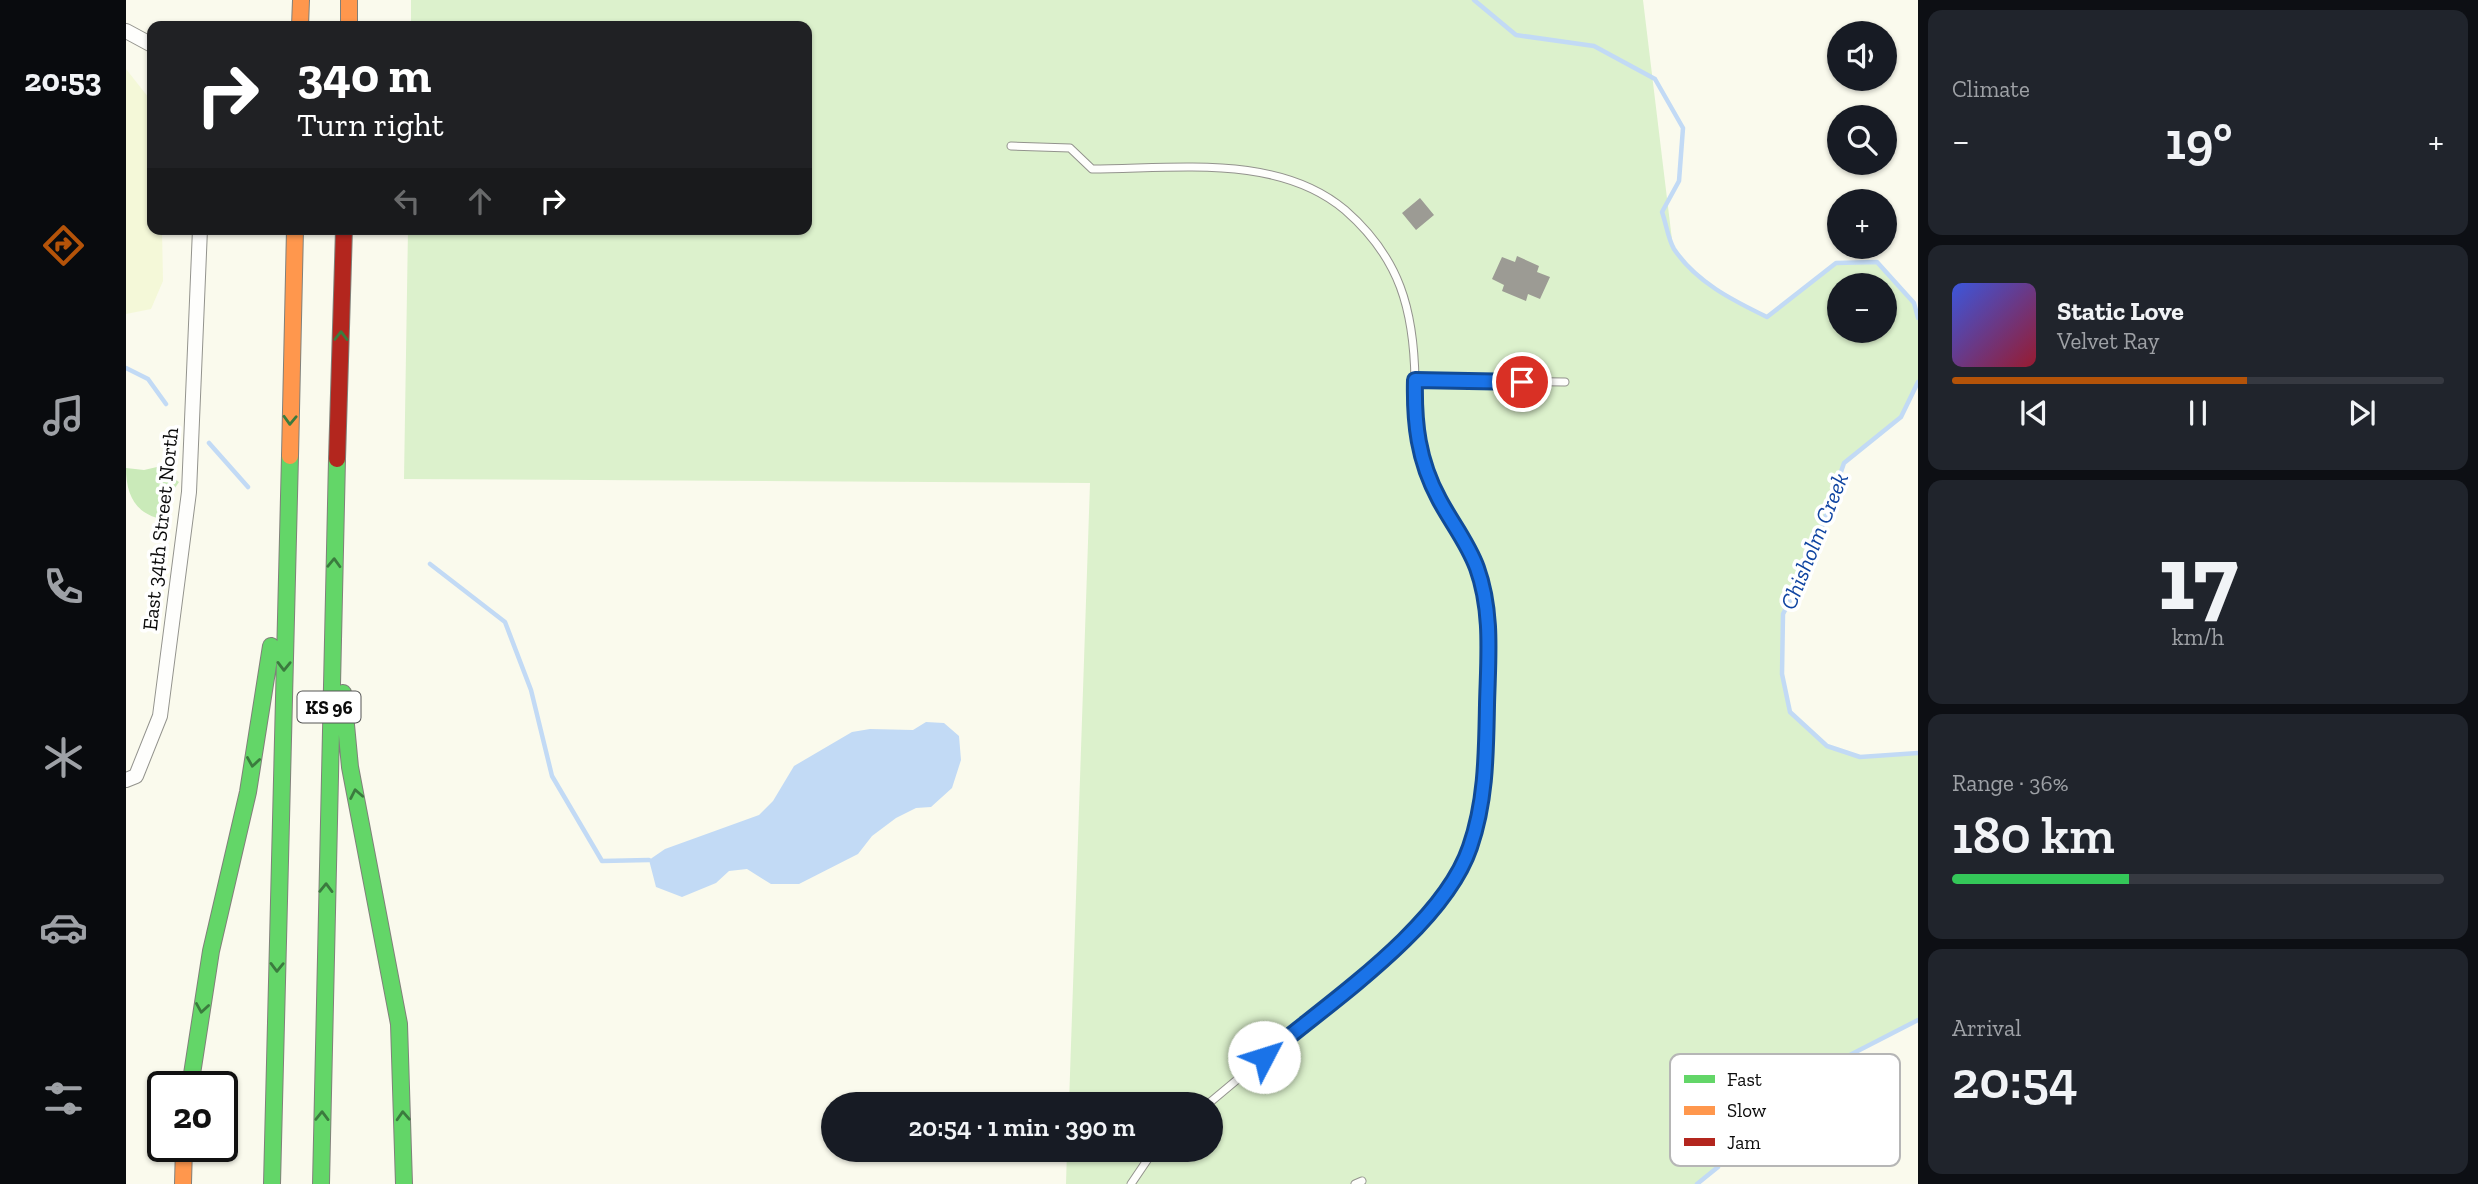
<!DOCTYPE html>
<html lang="en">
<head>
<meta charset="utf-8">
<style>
	body { margin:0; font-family:"Zilla Slab",serif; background:#20242c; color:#f1f3f6; height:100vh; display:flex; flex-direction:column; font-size:26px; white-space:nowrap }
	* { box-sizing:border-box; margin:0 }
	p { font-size:23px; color:#9ea1a6 }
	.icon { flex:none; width:38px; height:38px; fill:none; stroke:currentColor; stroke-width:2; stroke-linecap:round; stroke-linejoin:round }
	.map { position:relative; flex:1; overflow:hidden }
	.panel { display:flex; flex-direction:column; gap:10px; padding:10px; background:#0d0f14; width:560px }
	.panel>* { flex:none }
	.top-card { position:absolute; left:21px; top:21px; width:665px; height:214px; border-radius:14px; box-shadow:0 2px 5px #0004; background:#202124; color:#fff; overflow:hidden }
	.buttons { position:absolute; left:1701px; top:21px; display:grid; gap:14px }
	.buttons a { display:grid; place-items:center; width:70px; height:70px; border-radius:50%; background:#171b24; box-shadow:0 2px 5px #0004; font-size:35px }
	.speed { position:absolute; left:21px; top:1071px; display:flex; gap:14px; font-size:35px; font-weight:700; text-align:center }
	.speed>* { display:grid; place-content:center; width:91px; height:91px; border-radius:50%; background:#171b24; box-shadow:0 2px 5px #0004; line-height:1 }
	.speed .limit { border:4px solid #111; border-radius:10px; background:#fff; color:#111 }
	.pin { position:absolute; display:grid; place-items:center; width:60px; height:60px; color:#fff; margin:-30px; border:4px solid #fff; border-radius:50%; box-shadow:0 2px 7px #0007 }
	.me { position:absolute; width:77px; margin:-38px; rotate:50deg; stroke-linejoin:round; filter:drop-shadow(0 0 5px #0008) }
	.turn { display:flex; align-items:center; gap:24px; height:147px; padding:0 35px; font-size:32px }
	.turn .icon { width:91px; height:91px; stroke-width:2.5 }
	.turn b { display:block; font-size:49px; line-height:60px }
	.lanes { display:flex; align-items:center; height:66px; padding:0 35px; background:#0003; justify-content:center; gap:35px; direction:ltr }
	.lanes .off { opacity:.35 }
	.big { font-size:52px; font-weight:600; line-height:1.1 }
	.panel .widget { flex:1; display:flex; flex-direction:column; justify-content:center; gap:10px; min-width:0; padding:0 24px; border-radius:14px; background:#20242c }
	.panel .dial { align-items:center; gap:0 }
	.dial b { font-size:91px; line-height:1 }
	.song { display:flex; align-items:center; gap:21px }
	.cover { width:84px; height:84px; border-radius:10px; background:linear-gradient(135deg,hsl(230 70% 55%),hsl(350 70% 35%)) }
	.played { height:7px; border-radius:4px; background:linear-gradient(90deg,#b45309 60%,#363941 60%) }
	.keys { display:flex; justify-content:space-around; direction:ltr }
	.heat { display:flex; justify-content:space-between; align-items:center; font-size:38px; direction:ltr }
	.charge { height:10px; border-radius:5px; background:linear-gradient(90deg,#34c759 36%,#363941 0) }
	.trip { position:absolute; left:695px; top:1092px; width:402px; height:70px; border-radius:35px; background:#171b24; box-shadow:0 2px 5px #0004; font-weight:600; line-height:70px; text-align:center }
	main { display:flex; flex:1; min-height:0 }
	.menu { display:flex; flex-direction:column; width:126px; justify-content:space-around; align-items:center; background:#090b0e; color:#9ea1a6 }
	.menu .icon { width:49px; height:49px }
	.menu .on { color:#b45309 }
	.menu b { font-size:32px; color:#f1f3f6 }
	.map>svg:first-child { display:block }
</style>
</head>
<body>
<main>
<nav class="menu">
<b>20:53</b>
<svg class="icon on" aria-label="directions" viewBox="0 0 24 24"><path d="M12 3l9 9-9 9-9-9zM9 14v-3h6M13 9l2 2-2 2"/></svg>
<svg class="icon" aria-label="music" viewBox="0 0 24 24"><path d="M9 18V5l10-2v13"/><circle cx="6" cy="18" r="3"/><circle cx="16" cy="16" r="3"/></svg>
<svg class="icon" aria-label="phone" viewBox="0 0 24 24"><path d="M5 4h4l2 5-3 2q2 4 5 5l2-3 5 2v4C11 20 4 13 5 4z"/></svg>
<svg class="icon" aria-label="climate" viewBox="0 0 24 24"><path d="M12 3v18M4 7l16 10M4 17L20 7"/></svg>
<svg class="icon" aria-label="car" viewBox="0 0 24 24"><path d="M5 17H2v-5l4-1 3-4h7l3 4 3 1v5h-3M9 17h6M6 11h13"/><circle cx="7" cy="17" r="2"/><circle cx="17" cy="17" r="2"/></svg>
<svg class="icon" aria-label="filters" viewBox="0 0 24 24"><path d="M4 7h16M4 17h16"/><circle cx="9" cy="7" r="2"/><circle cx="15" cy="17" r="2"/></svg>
</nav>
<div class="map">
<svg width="1792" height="1184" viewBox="0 0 1792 1184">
	<rect width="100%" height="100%" fill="#fafaed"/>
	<!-- farmland -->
	<path fill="#f4f8d8" d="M 0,69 L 26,102 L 26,229 L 36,229 L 37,281 L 25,309 L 0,314 Z"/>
	<!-- green -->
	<path fill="#dcf1cc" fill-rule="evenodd" d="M 285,0 L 1517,0 L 1547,248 C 1577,282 1600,297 1640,317 L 1710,263 L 1751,262 L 1788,303 L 1792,318 L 1792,382 L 1775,417 L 1718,463 L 1684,562 L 1657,614 L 1656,673 L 1664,712 L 1701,746 L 1734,757 L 1792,754 L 1792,1020 L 1718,1058 L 1614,1125 L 1592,1167 L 1571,1184 L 940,1184 L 941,1150 L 1085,1150 L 1085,1104 L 943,1104 L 964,483 L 278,479 L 282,229 L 681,229 L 681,26 L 285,26 ZM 1713,285 L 1759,285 L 1759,331 L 1713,331 Z"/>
	<!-- forest -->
	<path fill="#caeab9" d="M 31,467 L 53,482 L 44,495 L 36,519 C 9,514 0,494 0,468 L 18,470 Z"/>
	<!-- water -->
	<path fill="#c2daf5" d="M 800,722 L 818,723 L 833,736 L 835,760 L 826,788 L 805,807 L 790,808 L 770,818 L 746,836 L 732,854 L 673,884 L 645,884 L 621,869 L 603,871 L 590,883 L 556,897 L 530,887 L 523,860 L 539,849 L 633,815 L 647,801 L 668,766 L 726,732 L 744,729 L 787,730 Z"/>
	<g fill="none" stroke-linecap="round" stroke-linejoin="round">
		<!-- stream -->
		<path stroke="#c2daf5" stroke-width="4.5" d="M 1348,0 L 1390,35 L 1468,46 L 1529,79 L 1557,128 L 1553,181 L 1536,212 C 1540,223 1542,239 1548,249 C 1570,282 1606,300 1641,317 L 1710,263 L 1751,262 L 1788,303 L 1792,318
			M 0,368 L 22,379 L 40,404
			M 1792,382 L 1775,417 L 1718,463 L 1684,562 L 1657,614 L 1656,674 L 1664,712 L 1701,746 L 1734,757 L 1792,753
			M 83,443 L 122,487
			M 304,564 L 379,622 L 405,690 L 426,776 L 476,861 L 523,860
			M 1571,1184 L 1592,1167 L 1614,1125 L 1718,1058 L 1792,1020"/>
	</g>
	<!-- building -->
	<path fill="#9c9b94" d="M 1294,198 L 1308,215 L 1290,230 L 1276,213 Z
		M 1391,256 L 1413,266 L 1411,272 L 1424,277 L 1414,299 L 1402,294 L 1400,301 L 1376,291 L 1378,285 L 1366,279 L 1376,257 L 1389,262 Z"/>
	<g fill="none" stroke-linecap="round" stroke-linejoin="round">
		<!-- lane casing -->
		<g stroke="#93938d" stroke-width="9">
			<path id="lane" d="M 885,146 L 944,148 L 966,169 C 1048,169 1152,153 1219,210 C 1274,258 1288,310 1289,381 C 1289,402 1287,424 1292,445 C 1303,491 1337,525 1352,569 C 1365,609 1362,650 1361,691 C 1359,803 1359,866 1271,946 L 1082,1104
				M 1289,380 L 1439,382
				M 1005,1184 L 1028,1150
				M 1229,1184 L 1236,1181"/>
		</g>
		<!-- street casing -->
		<g stroke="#93938d" stroke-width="16">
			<path id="street" d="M 0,31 L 26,45
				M 0,780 L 10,776 L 34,716 L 63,492 L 74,229"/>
		</g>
		<!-- fast casing -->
		<g stroke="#80807a" stroke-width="18">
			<path id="fast" d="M 217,693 L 224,767 L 273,1024 L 278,1184
				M 64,1087 L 85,951 L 122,792 L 145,646
				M 146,1184 L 164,456
				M 195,1184 L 211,459"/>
		</g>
		<!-- slow casing -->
		<g stroke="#80807a" stroke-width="18">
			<path id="slow" d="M 223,0 L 223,26
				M 174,26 L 175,0
				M 164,456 L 169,229
				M 57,1184 L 58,1146"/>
		</g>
		<!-- jam casing -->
		<g stroke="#80807a" stroke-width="18">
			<path id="jam" d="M 211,459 L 218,229"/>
		</g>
		<!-- lane -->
		<use href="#lane" stroke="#fefefc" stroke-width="7"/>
		<!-- street -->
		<use href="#street" stroke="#fefefc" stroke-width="14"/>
		<!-- fast -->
		<use href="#fast" stroke="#63d668" stroke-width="16"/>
		<!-- slow -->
		<use href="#slow" stroke="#ff974d" stroke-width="16"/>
		<!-- jam -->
		<use href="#jam" stroke="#b3261e" stroke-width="16"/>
	</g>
	<!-- one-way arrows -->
	<defs><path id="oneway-chevron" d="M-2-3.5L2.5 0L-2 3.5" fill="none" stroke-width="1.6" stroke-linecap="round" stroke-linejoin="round" transform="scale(1.75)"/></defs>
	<g stroke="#3b7b3e">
		<use href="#oneway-chevron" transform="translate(215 336) rotate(-89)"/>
		<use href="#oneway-chevron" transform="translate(164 420) rotate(92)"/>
		<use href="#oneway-chevron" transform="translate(208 563) rotate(-88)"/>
		<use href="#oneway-chevron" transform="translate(158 666) rotate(91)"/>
		<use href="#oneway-chevron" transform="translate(127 762) rotate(99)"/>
		<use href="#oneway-chevron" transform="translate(230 794) rotate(-101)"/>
		<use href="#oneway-chevron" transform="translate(200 888) rotate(-89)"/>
		<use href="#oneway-chevron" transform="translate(151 967) rotate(91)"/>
		<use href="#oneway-chevron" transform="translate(76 1008) rotate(99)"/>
		<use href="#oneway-chevron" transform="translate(196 1116) rotate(-89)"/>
		<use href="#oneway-chevron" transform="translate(277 1116) rotate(-93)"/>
	</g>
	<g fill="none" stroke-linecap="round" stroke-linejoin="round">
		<!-- route casing -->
		<g stroke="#114b97" stroke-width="18">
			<path id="route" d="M 1138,1057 C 1202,1003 1317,927 1344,847 C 1360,801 1360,754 1361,705 C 1362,660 1367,612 1351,568 C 1342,543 1325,522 1313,499 C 1292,460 1288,423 1289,380 L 1396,382"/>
		</g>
		<!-- route -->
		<use href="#route" stroke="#1a73e8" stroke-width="12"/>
	</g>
	<g text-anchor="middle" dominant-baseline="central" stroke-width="7" stroke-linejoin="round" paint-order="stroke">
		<!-- shield labels -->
		<rect fill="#fff" stroke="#545454" stroke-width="2" x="171.5" y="691.5" width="63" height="31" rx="5"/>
		<g font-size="19" font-weight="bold" fill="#0b0b0b">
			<text x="203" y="707">KS 96</text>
		</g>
		<!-- street labels -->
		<g font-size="21" fill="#0b0b0b" stroke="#fff">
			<text transform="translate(34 529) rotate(-84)">East 34th Street North</text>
		</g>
		<!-- water labels -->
		<g font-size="23" font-style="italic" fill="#0f44a1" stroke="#fff">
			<text transform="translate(1688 541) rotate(-68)">Chisholm Creek</text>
		</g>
	</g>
	<!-- legend -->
	<rect x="1544" y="1054" width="230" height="112" rx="10" fill="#fff" stroke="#b6b6b6" stroke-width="2"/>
	<rect x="1558" y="1075" width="31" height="8" fill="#63d668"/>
	<rect x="1558" y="1106" width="31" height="9" fill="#ff974d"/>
	<rect x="1558" y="1138" width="31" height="8" fill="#b3261e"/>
	<g font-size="19" fill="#0b0b0b">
		<text x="1601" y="1086">Fast</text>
		<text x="1601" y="1117">Slow</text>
		<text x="1601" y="1149">Jam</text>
	</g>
</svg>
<div class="buttons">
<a><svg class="icon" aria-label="sound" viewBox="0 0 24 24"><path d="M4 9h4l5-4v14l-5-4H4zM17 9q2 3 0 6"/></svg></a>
<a><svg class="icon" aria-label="search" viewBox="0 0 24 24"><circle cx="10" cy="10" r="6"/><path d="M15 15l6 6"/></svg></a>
<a>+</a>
<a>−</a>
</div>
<div class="speed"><div class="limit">20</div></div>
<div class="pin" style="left:1396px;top:382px;background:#d93025"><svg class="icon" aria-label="arrive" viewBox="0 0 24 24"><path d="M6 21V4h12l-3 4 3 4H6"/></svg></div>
<svg class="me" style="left:1138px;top:1057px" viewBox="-20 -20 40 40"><circle r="19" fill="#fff"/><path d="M0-13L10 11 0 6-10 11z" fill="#1a73e8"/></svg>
<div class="trip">20:54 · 1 min · 390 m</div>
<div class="top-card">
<div class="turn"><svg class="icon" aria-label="right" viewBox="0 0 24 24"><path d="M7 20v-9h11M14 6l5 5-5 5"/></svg><div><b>340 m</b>Turn right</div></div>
<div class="lanes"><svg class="icon off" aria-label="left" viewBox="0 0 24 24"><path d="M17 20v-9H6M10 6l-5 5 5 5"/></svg><svg class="icon off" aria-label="ahead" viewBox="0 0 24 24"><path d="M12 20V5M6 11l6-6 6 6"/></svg><svg class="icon" aria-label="right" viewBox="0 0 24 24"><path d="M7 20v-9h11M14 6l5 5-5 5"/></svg></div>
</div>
</div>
<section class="panel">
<div class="widget"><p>Climate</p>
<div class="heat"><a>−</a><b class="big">19°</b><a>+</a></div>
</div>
<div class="widget">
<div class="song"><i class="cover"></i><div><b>Static Love</b><p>Velvet Ray</p></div></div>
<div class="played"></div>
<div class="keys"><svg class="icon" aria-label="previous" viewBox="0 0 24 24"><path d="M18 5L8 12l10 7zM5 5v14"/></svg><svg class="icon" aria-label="pause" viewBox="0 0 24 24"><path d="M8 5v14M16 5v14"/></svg><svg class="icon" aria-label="next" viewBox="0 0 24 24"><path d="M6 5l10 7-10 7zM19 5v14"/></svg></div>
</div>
<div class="widget dial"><b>17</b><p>km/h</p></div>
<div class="widget"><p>Range · 36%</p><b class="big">180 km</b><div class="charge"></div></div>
<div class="widget"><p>Arrival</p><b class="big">20:54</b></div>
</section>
</main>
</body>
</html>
